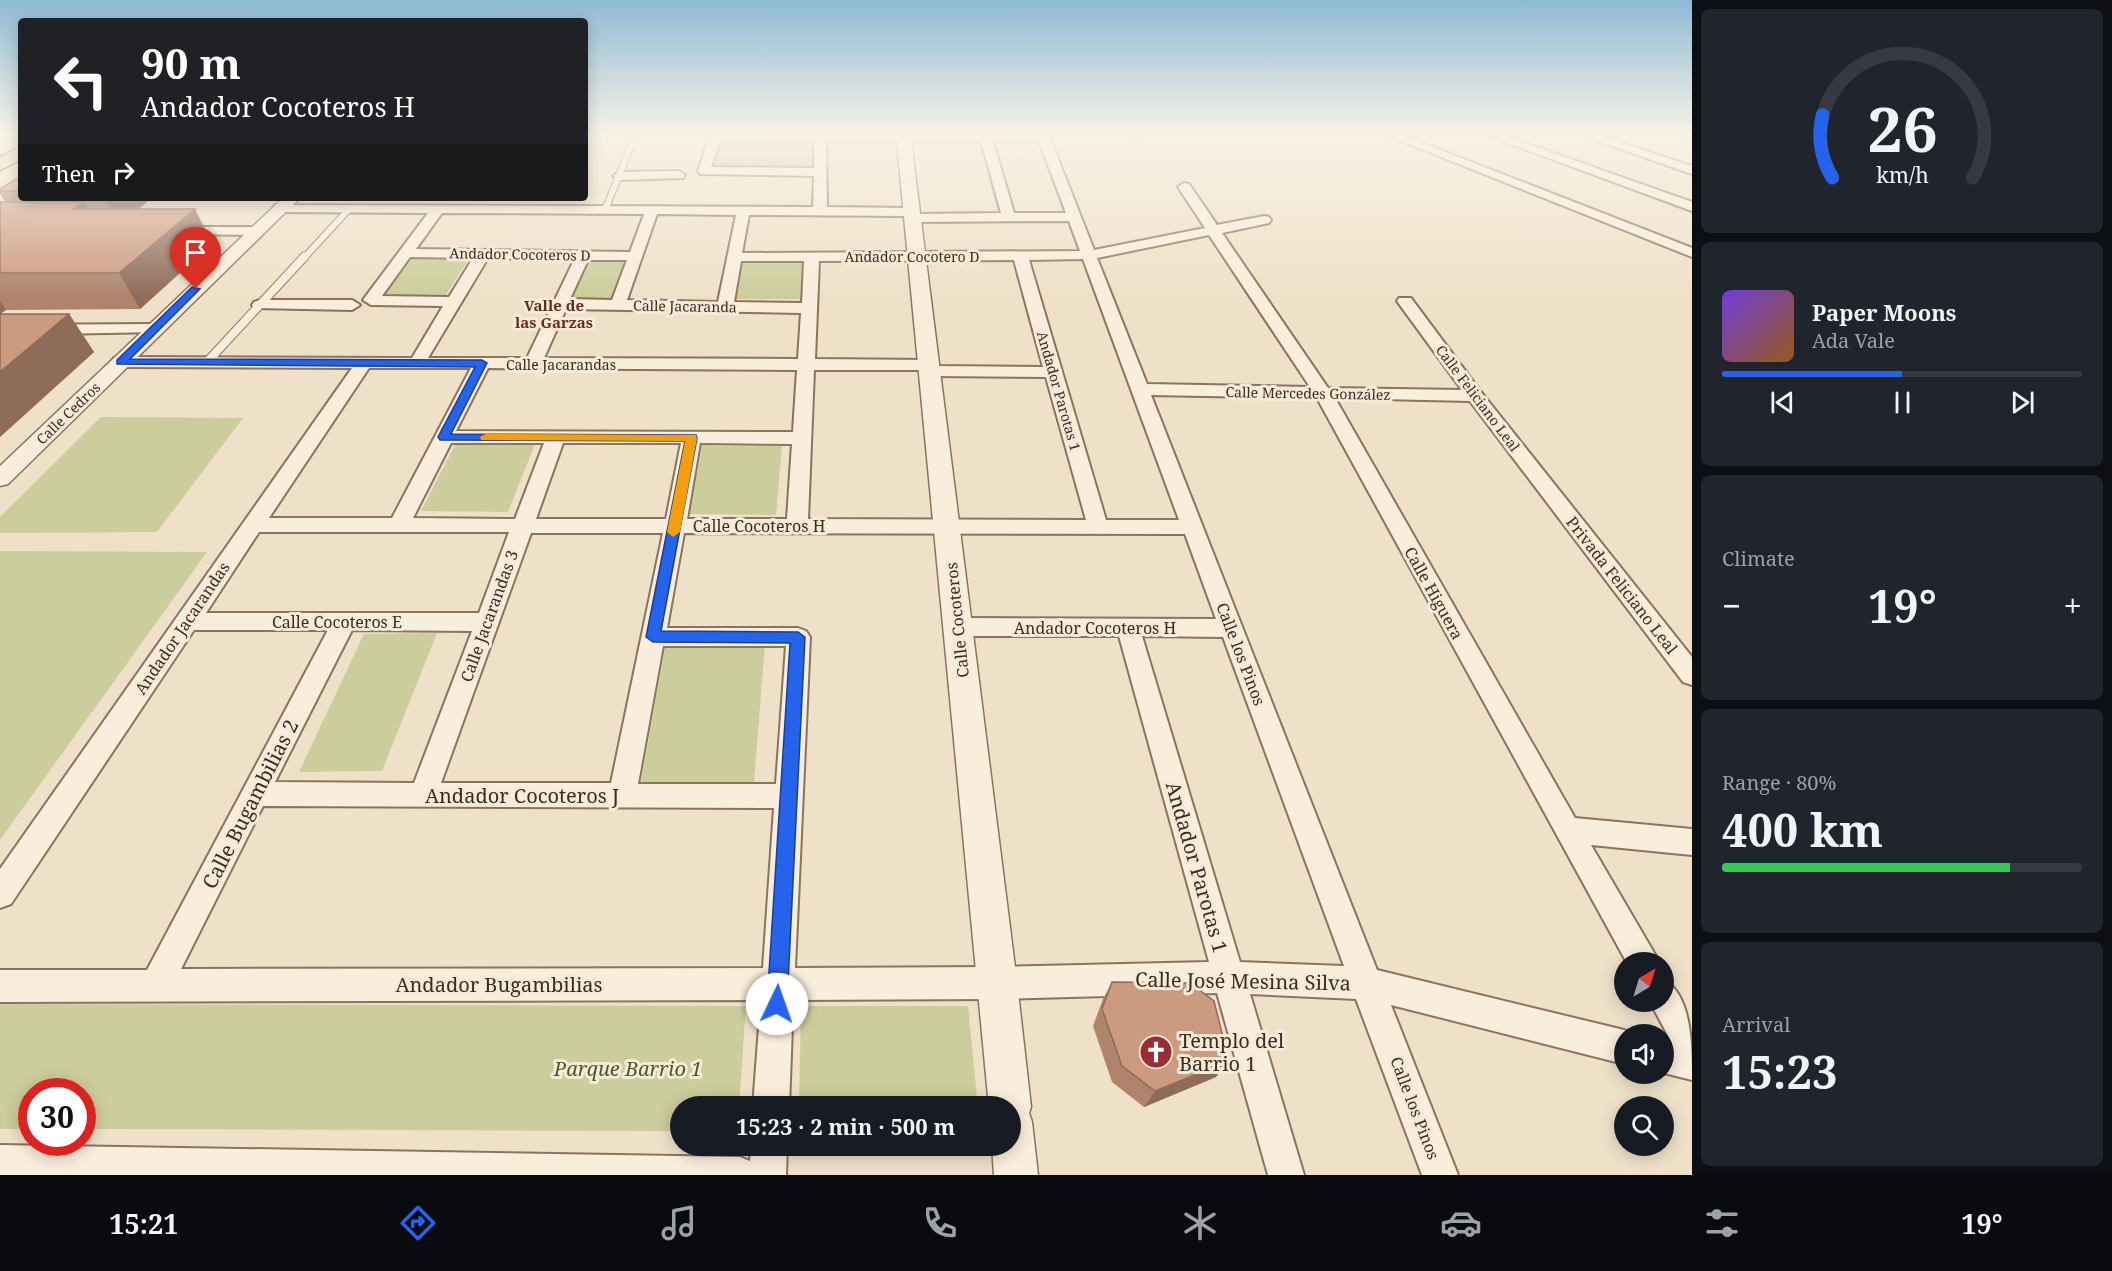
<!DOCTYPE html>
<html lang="en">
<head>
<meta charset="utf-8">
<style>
	body { margin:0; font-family:"Noto Serif",serif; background:#20242c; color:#f1f3f6; height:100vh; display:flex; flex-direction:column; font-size:22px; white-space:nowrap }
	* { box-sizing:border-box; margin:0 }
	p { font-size:20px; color:#9ea1a6 }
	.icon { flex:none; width:33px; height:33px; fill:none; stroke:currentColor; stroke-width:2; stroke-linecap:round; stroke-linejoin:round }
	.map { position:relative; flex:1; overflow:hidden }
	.sheet { display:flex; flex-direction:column; gap:9px; padding:9px; background:#0d0f14; width:420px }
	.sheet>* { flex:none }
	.banner { position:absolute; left:18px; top:18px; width:570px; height:183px; border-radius:6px; box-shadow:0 3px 15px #0003; background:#202124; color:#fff; overflow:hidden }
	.needle { width:39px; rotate:38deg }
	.fabs { position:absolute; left:1614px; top:952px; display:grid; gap:12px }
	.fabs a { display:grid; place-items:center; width:60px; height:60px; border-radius:50%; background:#171b24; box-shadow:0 3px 15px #0003; font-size:30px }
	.speed { position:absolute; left:18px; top:1078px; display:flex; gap:12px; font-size:30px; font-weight:700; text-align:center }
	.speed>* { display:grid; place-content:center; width:78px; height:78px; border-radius:50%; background:#171b24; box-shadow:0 3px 15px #0003; line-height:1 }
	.speed .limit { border:9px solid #d22; background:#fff; color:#111 }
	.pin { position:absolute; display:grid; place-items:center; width:51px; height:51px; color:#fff; margin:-62px -26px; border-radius:50% 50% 50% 0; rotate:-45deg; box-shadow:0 0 6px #0007 }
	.pin .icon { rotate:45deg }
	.me { position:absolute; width:66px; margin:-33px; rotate:3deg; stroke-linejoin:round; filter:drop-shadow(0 0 4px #0008) }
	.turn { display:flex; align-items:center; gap:21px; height:126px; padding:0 24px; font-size:27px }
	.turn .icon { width:78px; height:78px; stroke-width:2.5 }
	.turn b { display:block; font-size:42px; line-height:51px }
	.then { display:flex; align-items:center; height:57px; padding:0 24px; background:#0003; gap:12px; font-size:22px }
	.big { font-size:45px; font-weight:700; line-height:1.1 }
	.sheet .card { flex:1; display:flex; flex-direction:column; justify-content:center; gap:9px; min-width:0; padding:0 21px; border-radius:9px; background:#20242c }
	.sheet .dial { align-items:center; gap:0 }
	.dial svg { height:156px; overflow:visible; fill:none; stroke:#363941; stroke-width:7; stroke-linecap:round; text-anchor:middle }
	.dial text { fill:#f1f3f6; stroke:none }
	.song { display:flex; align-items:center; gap:18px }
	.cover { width:72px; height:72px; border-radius:9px; background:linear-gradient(135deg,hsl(260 70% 55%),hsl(30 70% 35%)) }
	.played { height:6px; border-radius:3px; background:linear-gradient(90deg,#2563eb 50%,#363941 50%) }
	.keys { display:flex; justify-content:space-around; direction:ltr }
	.heat { display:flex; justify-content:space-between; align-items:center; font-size:33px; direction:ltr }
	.charge { height:9px; border-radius:4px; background:linear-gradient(90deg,#34c759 80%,#363941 0) }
	.trip { position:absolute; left:670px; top:1096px; width:351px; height:60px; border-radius:30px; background:#171b24; box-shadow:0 3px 15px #0003; font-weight:700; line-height:60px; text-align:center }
	.dock { display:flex; height:96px; justify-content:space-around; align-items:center; background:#090b0e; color:#9ea1a6 }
	.dock .icon { width:42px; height:42px }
	.dock .active { color:#2563eb }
	.dock b { font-size:27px; color:#f1f3f6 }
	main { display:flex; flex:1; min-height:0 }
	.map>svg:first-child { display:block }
</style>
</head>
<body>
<main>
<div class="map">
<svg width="1692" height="1175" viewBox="0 0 1692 1175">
	<rect width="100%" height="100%" fill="#efe1c8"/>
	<!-- green -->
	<path fill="#cbcd9c" d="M 721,139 L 815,139 L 812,169 L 713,168 Z
		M 409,257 L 470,257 L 445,296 L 381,296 Z
		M 588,257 L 628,258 L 612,299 L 569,299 Z
		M 743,259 L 803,260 L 800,299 L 736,299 Z
		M 101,417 L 243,418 L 157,532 L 0,533 L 0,517 Z
		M 456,443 L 535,444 L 508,512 L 421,511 Z
		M 702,446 L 782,446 L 776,515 L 689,514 Z
		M 0,551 L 207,552 L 0,840 Z
		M 437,633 L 382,771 L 299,772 L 364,634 Z
		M 666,642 L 765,643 L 754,783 L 641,782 Z
		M 0,1004 L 746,1006 L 739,1107 L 681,1107 L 681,1131 L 83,1129 L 82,1092 L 32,1092 L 31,1129 L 0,1129 Z
		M 801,1006 L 968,1006 L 978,1107 L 799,1107 Z"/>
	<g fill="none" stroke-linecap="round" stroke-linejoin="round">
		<!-- service-far1 casing -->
		<g stroke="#8b735d" stroke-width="8">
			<path id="service-far1" d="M 1128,133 L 1139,139
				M 605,210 L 636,133
				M 304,258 L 349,209"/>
		</g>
		<!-- service casing -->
		<g stroke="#8b735d" stroke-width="10">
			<path id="service" d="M 207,362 L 305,256"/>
		</g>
		<!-- minor casing -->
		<g stroke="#8b735d" stroke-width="4">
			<path id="minor" d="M 1036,133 L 1048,133 L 1094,250 L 1205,228 L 1178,187 L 1184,183 L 1189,184 L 1217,225 L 1264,216 L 1269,217 L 1271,220 L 1269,223 L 1222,233 L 1328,388 L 1462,390 L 1397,301 L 1399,298 L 1411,298 L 1481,392 L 1692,657 L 1692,685 L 1683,682 L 1470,401 L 1335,398 L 1575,818 L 1692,829 L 1692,855 L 1591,845 L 1660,963 L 1627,963 L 1317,398 L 1151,395 L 1377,970 L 1624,1030 L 1636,1035 L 1624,1035 L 1624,1064 L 1391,1005 L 1458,1175 L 1422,1175 L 1356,999 L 1250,994 L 1304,1175 L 1268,1175 L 1217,993 L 998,999 L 793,1000 L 789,1107 L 753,1107 L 761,1000 L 0,1002 L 0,970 L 147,970 L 328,630 L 194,630 L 11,904 L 0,908 L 0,869 L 352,368 L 120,367 L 114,366 L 111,362 L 114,358 L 120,357 L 412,358 L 443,306 L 371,305 L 363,300 L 428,213 L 280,212 L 273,208 L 275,205 L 813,207 L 814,176 L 700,174 L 698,171 L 709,138 L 715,135 ZM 720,141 L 814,141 L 814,168 L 711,167 ZM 826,141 L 981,141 L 1001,213 L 917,214 L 917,209 L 912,208 L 827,207 ZM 993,141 L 1039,141 L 1066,213 L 1014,213 ZM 442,213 L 644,214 L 630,252 L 416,249 ZM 657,214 L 736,215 L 718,302 L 627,300 ZM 749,215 L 908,216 L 908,221 L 913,222 L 1069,221 L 1080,251 L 742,253 ZM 1209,235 L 1310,387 L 1147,384 L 1097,258 ZM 410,257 L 473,258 L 449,297 L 382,296 ZM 488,258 L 574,260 L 527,358 L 428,358 ZM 1083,259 L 1179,520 L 1106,520 L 1029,260 ZM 588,260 L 627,260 L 612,300 L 570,299 ZM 1014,260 L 1043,367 L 937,366 L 935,361 L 929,360 L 815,359 L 819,261 ZM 741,261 L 804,261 L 802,303 L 734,302 ZM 566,309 L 801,313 L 798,359 L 544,358 ZM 369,368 L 471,368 L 392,518 L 269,518 ZM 488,368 L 797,370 L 793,432 L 456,431 ZM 814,370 L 922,370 L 924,375 L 930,376 L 1046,377 L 1086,520 L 808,519 ZM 451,443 L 544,443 L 515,519 L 413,518 ZM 563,443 L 681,443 L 666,519 L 536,519 ZM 700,443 L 792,444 L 787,519 L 687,519 ZM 259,532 L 509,532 L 479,613 L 206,613 ZM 531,533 L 663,533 L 611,783 L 441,783 ZM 684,533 L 1185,534 L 1216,619 L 958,618 L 950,621 L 946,627 L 950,633 L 958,636 L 1119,636 L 1209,962 L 998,967 L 795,968 L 810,637 L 806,631 L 798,628 L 667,628 ZM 352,630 L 472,631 L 414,783 L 275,782 ZM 1142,636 L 1223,637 L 1344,966 L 1240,962 ZM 663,646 L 786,646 L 776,784 L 638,784 ZM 263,806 L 774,808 L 763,968 L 181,969 Z
				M 1381,133 L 1397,133 L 1692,248 L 1692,257 Z
				M 1481,133 L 1497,133 L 1692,202 L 1692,211 Z
				M 1575,133 L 1592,133 L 1692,166 L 1692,174 Z
				M 1677,133 L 1692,133 L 1692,139 Z
				M 679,171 L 685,175 L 683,178 L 619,180 L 613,176 L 619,172 Z
				M 175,227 L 256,227 L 263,231 L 256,235 L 170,234 L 168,231 Z
				M 260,300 L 352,300 L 360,305 L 352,310 L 254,308 L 252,305 L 254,302 Z
				M 154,324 L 160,326 L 162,329 L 160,332 L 0,335 L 0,325 Z
				M 1664,980 C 1692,995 1692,1047 1692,1080 L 1664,1073 L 1664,1039 L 1671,1041 L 1650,1002 L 1664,1002 Z
				M 0,1145 L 740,1157 L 750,1161 L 751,1146 L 787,1146 L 786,1175 L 0,1175 Z"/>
		</g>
		<!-- tertiary casing -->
		<g stroke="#8b735d" stroke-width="3">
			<path id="tertiary" d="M 896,133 L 910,133 L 1017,983 L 1031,1107 L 1029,1113 L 1032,1122 L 1038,1175 L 994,1175 L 992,1146 L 1011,1146 L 1011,1107 L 989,1107 Z
				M 283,198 L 300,198 L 8,484 L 0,486 L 0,466 Z"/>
		</g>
		<!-- primary casing -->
		<g stroke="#594131" stroke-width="3">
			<path id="primary" d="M 21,147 L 21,160 L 0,170 L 0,157 Z"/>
		</g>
		<!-- service-far1 -->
		<use href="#service-far1" stroke="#f9eedc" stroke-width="6"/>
		<!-- service -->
		<use href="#service" stroke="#f9eedc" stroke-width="8"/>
		<!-- minor -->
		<use href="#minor" fill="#f9eedc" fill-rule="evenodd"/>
		<!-- tertiary -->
		<use href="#tertiary" fill="#f9eedc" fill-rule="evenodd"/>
		<!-- primary -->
		<use href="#primary" fill="#f1d3a1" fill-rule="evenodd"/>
	</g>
	<!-- wall -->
	<path fill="#af846d" d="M 21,176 L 21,198 L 146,198 L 148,201 L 138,209 L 195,209 L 212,244 L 140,309 L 6,310 L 0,314 L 69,314 L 94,352 L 0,437 L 0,202 L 5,202 L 0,193 L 0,189 Z
		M 1112,982 L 1216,1077 L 1144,1107 L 1112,1082 L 1093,1026 L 1103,999 Z"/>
	<!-- shaded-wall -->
	<path fill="#8f6c59" d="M 104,198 L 146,198 L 148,201 L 119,225 Z
		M 84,202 L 104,237 L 74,209 Z
		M 195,209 L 212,244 L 140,309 L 119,273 Z
		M 0,301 L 6,310 L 0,314 Z
		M 69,314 L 94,352 L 0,437 L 0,372 Z
		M 1229,1061 L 1216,1077 L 1144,1107 L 1155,1091 Z"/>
	<!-- building -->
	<path fill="#cc9a7f" stroke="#8f6c59" stroke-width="1.5" d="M 21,176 L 21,191 L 0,191 L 0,189 Z
		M 0,202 L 84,202 L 74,209 L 195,209 L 119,273 L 0,273 Z
		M 0,314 L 69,314 L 0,372 Z
		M 1112,982 L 1190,983 L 1214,1001 L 1229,1061 L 1155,1091 L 1122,1066 L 1102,1009 Z"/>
	<!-- sky -->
	<linearGradient id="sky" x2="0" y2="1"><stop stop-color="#8fbad6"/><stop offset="0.45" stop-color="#f8f2e6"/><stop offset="1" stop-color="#f8f2e6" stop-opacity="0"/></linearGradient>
	<rect width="1692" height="297" fill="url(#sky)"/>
	<!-- route -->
	<path fill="#2563eb" stroke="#184099" stroke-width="1.5" d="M 192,287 L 200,289 L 130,359 L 482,360 L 487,363 L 451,434 L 696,435 L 697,438 L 661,631 L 798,632 L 805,637 L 787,1004 L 784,1011 L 777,1014 L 770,1011 L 767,1004 L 790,643 L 653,642 L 646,637 L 685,441 L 440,440 L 438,437 L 475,367 L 117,364 L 117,360 Z"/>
	<!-- slow -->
	<path fill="#f59e0b" d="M 485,434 L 696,435 L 697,438 L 680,532 L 673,537 L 667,532 L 685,441 L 481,440 L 480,437 Z"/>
	<!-- icons -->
	<defs>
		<g id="church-disc" transform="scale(1.725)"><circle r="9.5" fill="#9a2d35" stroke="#f6ebd8"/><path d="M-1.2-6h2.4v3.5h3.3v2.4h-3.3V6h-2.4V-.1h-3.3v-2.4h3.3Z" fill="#fff"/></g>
	</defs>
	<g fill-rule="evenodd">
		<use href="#church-disc" x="1156" y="1052"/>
	</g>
	<g text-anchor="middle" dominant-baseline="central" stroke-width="6" stroke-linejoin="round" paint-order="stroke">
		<!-- far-street labels -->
		<g font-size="14" fill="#3c2c20" stroke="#f6ebd8">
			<text transform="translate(520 254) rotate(1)">Andador Cocoteros D</text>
			<text x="912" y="256">Andador Cocotero D</text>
			<text transform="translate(685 306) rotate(1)">Calle Jacaranda</text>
			<text x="561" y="364">Calle Jacarandas</text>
			<text transform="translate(1059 391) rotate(74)">Andador Parotas 1</text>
			<text transform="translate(1308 393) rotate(1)">Calle Mercedes González</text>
			<text transform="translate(1478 398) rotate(53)">Calle Feliciano Leal</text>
			<text transform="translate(68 413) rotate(-44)">Calle Cedros</text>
		</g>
		<!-- far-neighbourhood labels -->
		<g font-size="15" font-weight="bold" fill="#682a20" stroke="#f6ebd8">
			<text x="554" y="305">Valle de<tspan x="554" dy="17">las Garzas</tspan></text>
		</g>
		<!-- street labels -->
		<g font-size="16" fill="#3c2c20" stroke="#f6ebd8">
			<text x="759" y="526">Calle Cocoteros H</text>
			<text transform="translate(1622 585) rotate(52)">Privada Feliciano Leal</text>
			<text transform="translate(1434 593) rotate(61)">Calle Higuera</text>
			<text transform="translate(489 616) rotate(-70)">Calle Jacarandas 3</text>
			<text transform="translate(957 620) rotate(-96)">Calle Cocoteros</text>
			<text x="337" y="622">Calle Cocoteros E</text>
			<text transform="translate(182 628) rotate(-56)">Andador Jacarandas</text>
			<text x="1095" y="628">Andador Cocoteros H</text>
			<text transform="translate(1241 654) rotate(69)">Calle los Pinos</text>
			<text transform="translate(1415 1108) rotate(69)">Calle los Pinos</text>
		</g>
		<!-- near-street labels -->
		<g font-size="20" fill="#3c2c20" stroke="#f6ebd8">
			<text x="522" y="795">Andador Cocoteros J</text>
			<text transform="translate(250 804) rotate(-63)">Calle Bugambilias 2</text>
			<text transform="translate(1197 867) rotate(74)">Andador Parotas 1</text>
			<text transform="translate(1243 981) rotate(1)">Calle José Mesina Silva</text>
			<text x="499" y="984">Andador Bugambilias</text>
		</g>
		<!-- near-poi labels -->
		<g font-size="20" fill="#3c2c20" stroke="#f6ebd8" text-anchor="start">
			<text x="1179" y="1040">Templo del<tspan x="1179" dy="23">Barrio 1</tspan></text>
		</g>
		<!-- near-park labels -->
		<g font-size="20" font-style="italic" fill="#4f5827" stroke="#f6ebd8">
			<text x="628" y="1068">Parque Barrio 1</text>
		</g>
	</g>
</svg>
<div class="fabs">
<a><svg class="needle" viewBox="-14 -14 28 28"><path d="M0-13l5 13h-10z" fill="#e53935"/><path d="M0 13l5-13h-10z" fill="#9ea1a6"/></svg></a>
<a><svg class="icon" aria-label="sound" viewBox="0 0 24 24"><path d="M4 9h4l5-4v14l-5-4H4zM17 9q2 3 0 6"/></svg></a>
<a><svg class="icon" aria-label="search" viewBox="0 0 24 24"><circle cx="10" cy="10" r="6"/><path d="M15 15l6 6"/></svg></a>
</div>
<div class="speed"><div class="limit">30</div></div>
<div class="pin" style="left:196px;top:289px;background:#d93025"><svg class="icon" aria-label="arrive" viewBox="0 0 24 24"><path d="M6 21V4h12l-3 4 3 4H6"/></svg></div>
<svg class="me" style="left:777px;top:1004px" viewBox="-20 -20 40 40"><circle r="19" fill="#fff"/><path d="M0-13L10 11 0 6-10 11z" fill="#2563eb"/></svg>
<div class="trip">15:23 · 2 min · 500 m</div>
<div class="banner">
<div class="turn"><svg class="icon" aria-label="left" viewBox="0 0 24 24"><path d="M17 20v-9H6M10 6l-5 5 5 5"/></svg><div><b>90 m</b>Andador Cocoteros H</div></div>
<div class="then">Then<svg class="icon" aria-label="right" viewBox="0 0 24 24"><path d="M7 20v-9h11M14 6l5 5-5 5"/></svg></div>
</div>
</div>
<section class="sheet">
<div class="card dial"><svg viewBox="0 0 100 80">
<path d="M14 69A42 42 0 1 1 86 69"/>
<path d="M14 69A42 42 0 0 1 9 37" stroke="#2563eb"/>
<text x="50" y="56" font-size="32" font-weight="700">26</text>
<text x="50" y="72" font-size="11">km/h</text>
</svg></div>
<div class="card">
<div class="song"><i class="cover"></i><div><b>Paper Moons</b><p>Ada Vale</p></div></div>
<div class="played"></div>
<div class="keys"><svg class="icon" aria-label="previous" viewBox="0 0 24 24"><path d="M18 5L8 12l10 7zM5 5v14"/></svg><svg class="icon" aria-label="pause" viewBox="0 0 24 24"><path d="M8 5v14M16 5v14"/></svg><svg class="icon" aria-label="next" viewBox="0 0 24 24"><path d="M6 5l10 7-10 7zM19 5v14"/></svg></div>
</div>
<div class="card"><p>Climate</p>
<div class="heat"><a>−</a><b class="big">19°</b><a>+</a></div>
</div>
<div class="card"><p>Range · 80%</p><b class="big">400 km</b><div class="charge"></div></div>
<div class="card"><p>Arrival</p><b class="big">15:23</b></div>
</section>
</main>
<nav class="dock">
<b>15:21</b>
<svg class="icon active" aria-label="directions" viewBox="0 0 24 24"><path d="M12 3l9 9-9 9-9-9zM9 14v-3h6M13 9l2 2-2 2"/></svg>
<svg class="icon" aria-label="music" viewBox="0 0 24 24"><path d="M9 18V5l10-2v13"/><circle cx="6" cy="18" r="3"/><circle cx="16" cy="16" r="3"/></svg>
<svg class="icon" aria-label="phone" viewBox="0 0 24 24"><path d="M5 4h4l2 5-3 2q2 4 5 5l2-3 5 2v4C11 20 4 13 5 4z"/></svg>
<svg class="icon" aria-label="climate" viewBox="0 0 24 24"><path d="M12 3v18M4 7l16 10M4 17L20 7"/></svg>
<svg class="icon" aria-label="car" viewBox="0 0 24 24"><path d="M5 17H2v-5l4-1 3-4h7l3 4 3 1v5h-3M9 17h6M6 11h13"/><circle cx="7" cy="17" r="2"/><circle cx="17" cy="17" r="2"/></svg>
<svg class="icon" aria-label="filters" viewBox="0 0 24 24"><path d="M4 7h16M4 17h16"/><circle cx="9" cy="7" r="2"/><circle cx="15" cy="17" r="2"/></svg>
<b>19°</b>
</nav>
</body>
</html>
